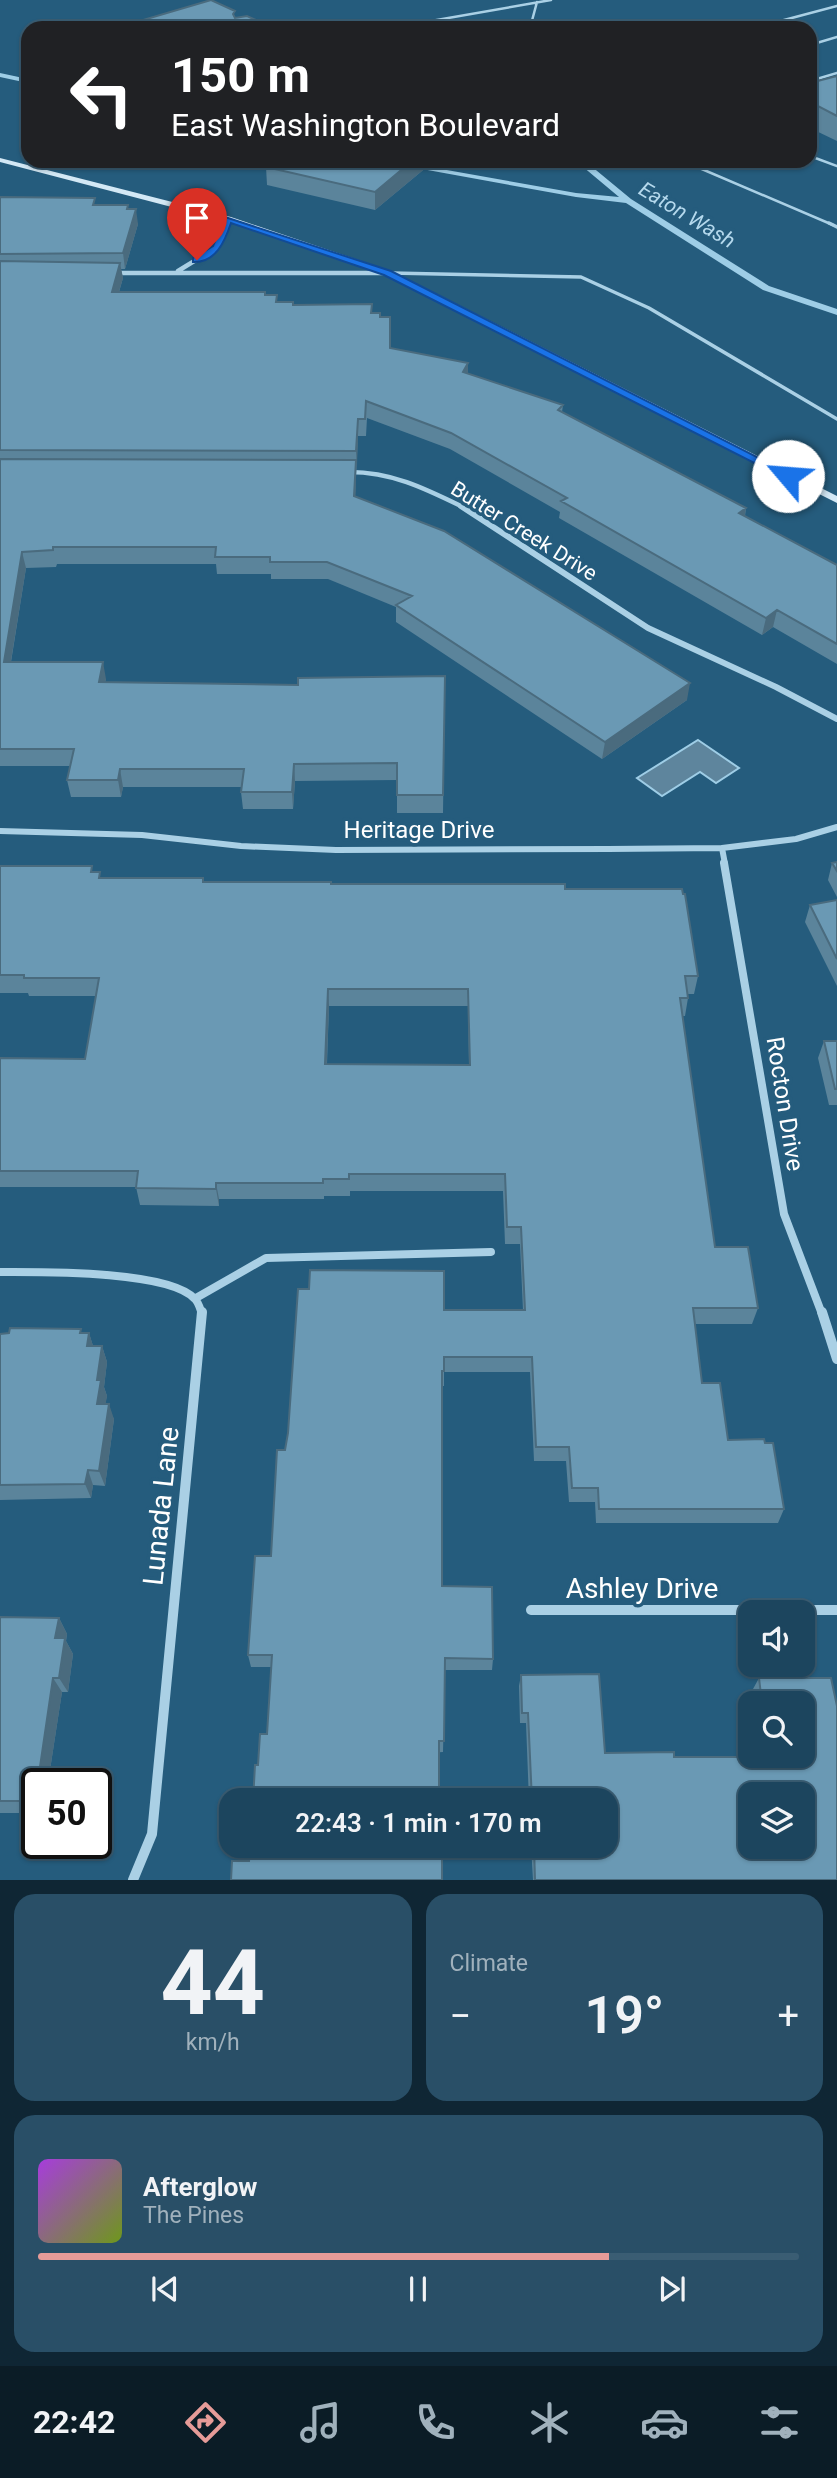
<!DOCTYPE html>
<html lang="en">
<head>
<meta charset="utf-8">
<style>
	body { margin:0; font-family:Roboto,sans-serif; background:#294f67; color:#f1f3f6; height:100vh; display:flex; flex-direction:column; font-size:26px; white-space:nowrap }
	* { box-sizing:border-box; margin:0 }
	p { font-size:23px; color:#a0b1bc }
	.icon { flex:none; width:38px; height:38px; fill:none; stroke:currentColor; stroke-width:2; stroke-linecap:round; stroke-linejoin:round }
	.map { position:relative; height:1880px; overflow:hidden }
	.panel { display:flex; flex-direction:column; gap:14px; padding:14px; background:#0f2634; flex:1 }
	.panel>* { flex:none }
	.top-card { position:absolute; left:21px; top:21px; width:796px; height:147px; border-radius:21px; box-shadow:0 2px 5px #0004,0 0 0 2px #3a5d73; background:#202124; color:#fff; overflow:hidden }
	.buttons { position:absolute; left:738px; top:1600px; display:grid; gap:14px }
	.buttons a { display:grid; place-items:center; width:77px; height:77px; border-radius:14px; background:#1c455e; box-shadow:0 2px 5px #0004,0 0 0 2px #3a5d73; font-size:35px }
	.speed { position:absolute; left:21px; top:1768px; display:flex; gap:14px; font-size:35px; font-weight:700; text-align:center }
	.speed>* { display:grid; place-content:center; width:91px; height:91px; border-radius:50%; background:#1c455e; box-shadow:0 2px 5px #0004,0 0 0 2px #3a5d73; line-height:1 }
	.speed .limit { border:4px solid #111; border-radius:10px; background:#fff; color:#111 }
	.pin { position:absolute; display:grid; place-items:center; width:60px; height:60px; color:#fff; margin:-72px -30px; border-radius:50% 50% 50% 0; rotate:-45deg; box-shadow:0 0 7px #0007 }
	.pin .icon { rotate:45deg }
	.me { position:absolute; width:77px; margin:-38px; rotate:297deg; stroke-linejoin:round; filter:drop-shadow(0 0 5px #0008) }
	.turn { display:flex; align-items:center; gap:24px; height:147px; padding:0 35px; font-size:32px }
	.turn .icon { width:91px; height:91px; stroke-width:2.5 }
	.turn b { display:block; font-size:49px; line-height:60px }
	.big { font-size:52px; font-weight:600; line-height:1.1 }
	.panel .card { flex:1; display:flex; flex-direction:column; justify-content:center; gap:10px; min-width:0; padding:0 24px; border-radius:21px; background:#294f67 }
	.panel .dial { align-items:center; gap:0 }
	.dial b { font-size:91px; line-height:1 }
	.song { display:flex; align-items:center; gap:21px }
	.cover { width:84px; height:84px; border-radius:10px; background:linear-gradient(135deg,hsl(280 70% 55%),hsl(80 70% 35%)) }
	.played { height:7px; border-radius:4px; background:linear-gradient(90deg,#e69b98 75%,#3a5d73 75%) }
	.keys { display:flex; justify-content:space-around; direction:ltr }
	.heat { display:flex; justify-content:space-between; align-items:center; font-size:38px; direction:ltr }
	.panel .tiles { flex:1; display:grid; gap:14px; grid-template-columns:1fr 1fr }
	.card:last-child { grid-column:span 2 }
	.trip { position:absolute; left:219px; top:1788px; width:399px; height:70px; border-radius:21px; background:#1c455e; box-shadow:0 2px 5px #0004,0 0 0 2px #3a5d73; font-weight:600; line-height:70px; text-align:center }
	.menu { display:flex; height:112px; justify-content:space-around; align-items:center; background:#0b1c26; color:#a0b1bc }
	.menu .icon { width:49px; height:49px }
	.menu .active { color:#e69b98 }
	.menu b { font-size:32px; color:#f1f3f6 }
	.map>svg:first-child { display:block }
</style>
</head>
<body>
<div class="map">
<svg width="837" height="1880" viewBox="0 0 837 1880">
	<rect width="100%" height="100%" fill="#255c7d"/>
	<!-- water -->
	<path fill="#5e859d" stroke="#9ecde6" stroke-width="2" d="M 698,740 L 739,768 L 716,783 L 700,772 L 662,796 L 637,778 Z"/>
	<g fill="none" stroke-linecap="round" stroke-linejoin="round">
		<!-- stream -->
		<path fill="#9ecde6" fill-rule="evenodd" d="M 0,73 L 28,79 L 28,83 L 0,77 Z
			M 378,161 L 396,161 L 576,193 L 619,197 L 576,161 L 585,161 L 631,199 L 769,286 L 837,309 L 837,315 L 763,290 L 626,203 L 576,197 Z"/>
		<!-- lane-far1 -->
		<path stroke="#aad0e5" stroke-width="2.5" d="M 259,24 L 381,25 L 431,21 L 551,0
			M 530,28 L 537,2
			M 754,28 L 837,6
			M 810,45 L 837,37
			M 810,81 L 837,73
			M 810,156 L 837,166
			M 683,161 L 833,225"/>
		<!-- lane -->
		<path stroke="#aad0e5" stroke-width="3.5" d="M 829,223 L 837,227
			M 391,273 L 581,277 L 649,308 L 837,419"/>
		<!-- street-far4 -->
		<path stroke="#aad0e5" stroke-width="3.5" d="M 226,225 L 228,219"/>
		<!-- street-far3 -->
		<path stroke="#aad0e5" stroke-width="4.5" d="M 178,271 L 217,247 L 226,223
			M 113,273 L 388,273
			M 349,472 C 393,472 426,489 465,508"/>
		<!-- street-far2 -->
		<path stroke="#aad0e5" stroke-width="6" d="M 461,506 L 648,628 L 776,687 L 837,719
			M 0,831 L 142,835 L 241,846 L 336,850 L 608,849 L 722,848 L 796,839 L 837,827
			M 722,848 L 725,864"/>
		<!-- street-far1 -->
		<path stroke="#aad0e5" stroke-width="8" d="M 724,863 L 784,1214 L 822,1314
			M 0,1272 C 40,1272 169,1270 195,1299 C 199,1303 200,1309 202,1314
			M 196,1298 L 266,1258 L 491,1252"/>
		<!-- street -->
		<path stroke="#aad0e5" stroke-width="10" d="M 822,1312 L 837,1359
			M 531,1610 L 837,1610
			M 133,1880 L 152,1834 L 202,1312"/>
		<!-- secondary -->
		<path fill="#d3e8f5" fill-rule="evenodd" d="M 0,158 L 231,217 L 391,271 L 837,496 L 837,503 L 385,275 L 225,221 L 0,162 Z"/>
	</g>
	<!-- wall -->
	<path fill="#5b849b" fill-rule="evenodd" d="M 837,76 L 837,141 L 810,128 L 810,83 Z
		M 434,161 L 375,210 L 267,185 L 266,167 Z
		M 0,197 L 96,205 L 129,209 L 138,224 L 125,269 L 121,269 L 123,278 L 119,292 L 265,295 L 277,302 L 294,305 L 372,313 L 380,317 L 391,348 L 468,363 L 468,374 L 563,405 L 562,412 L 746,508 L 745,516 L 837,565 L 837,664 L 773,627 L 762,635 L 559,518 L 560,512 L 450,449 L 367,418 L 366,436 L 358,436 L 355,497 L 687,700 L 602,759 L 396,622 L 396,607 L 328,579 L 271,579 L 271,574 L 217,574 L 216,564 L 57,564 L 56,567 L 26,568 L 11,662 L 106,679 L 105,682 L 298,685 L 445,676 L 443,813 L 397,813 L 397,780 L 295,781 L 293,809 L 243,809 L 241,792 L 242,787 L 123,787 L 121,797 L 71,797 L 67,780 L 70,766 L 0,766 Z
		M 837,862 L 837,897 L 828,880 L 832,863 Z
		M 0,866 L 93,872 L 101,878 L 203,878 L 204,882 L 565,889 L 698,976 L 694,994 L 688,994 L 688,998 L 685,1016 L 682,1016 L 715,1247 L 758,1308 L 752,1324 L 695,1324 L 702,1383 L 728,1440 L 784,1509 L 778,1523 L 596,1523 L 595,1502 L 569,1502 L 566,1461 L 534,1461 L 530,1372 L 444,1372 L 444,1386 L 442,1386 L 442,1586 L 493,1659 L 492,1670 L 445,1670 L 443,1752 L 258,1765 L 267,1734 L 271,1667 L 251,1667 L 248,1655 L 271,1556 L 285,1450 L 444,1310 L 523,1310 L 520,1244 L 505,1244 L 503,1191 L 350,1191 L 350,1196 L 324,1196 L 324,1199 L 219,1199 L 219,1206 L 140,1205 L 136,1187 L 0,1187 L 0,1058 L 85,1059 L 96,996 L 29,996 L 28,993 L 0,993 ZM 329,1006 L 468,1006 L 469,1065 L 327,1064 Z
		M 837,900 L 837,986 L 805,922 L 810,905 Z
		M 824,1041 L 837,1041 L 837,1105 L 829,1105 L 818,1058 Z
		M 89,1333 L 93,1346 L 102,1346 L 107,1362 L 104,1387 L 107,1396 L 105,1404 L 114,1419 L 105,1486 L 93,1485 L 91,1498 L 0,1500 L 0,1334 Z
		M 0,1617 L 59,1618 L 67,1634 L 66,1641 L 73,1654 L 68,1692 L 62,1692 L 48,1783 L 37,1783 L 37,1813 L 0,1813 Z
		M 599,1674 L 605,1753 L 674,1752 L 674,1757 L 762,1757 L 761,1755 L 803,1755 L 803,1703 L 754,1703 L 753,1689 L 759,1678 L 831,1678 L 837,1706 L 837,1880 L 533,1880 L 531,1846 L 606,1846 L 606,1801 L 529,1801 L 526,1723 L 520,1723 L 519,1686 L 521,1675 ZM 751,1794 L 803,1794 L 803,1846 L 751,1846 Z"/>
	<!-- shaded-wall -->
	<path fill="#4a6b7e" d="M 412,161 L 434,161 L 375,210 L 375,192 Z
		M 136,209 L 138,224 L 125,269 L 123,253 Z
		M 120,263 L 123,278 L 114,308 L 112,292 Z
		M 468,363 L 468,379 L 463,372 Z
		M 358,419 L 358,436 L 357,467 L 356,451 Z
		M 356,460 L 356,477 L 355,513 L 354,496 Z
		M 746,508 L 743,525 L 739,513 Z
		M 22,552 L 26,568 L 8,679 L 4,662 Z
		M 777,610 L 773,627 L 762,635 L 766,618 Z
		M 103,662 L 106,679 L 102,699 L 99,682 Z
		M 690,683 L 687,700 L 602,759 L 605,742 Z
		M 294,764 L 295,781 L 293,809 L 292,792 Z
		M 120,769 L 123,787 L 121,797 L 118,780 Z
		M 328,989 L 329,1006 L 326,1081 L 325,1064 Z
		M 216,1183 L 219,1199 L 219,1206 L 216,1189 Z
		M 89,1333 L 94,1349 L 87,1346 Z
		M 102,1346 L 107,1362 L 104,1387 L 107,1396 L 103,1419 L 97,1404 L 97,1380 Z
		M 109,1404 L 114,1419 L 105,1486 L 99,1471 Z
		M 88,1470 L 93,1485 L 91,1498 L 85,1484 Z
		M 59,1618 L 67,1634 L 66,1641 L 73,1654 L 68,1692 L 59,1678 L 55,1638 Z
		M 53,1678 L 62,1692 L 48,1783 L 37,1783 Z"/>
	<!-- building -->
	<path fill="#6a99b4" stroke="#4a6b7e" stroke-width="2" fill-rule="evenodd" d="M 211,0 L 235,11 L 233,14 L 235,18 L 247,16 L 271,27 L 131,28 L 126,25 Z
		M 837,76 L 837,116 L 810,102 L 810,83 Z
		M 274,161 L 412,161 L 375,192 L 266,167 Z
		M 0,197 L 95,198 L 93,205 L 128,205 L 127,209 L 136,209 L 123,253 L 0,254 Z
		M 0,261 L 120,263 L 112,292 L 265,292 L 265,295 L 277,295 L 276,302 L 293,302 L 293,305 L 372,304 L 371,313 L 380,313 L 380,317 L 390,317 L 390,348 L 468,363 L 463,372 L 563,405 L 558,410 L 746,508 L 739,513 L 837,565 L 837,644 L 777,610 L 766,618 L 561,501 L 567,498 L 451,433 L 366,401 L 365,419 L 358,419 L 356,451 L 0,450 Z
		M 0,459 L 356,460 L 354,496 L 444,531 L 690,683 L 605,742 L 396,605 L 412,596 L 327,562 L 270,562 L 270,557 L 215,557 L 216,547 L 53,547 L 53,550 L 22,552 L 4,662 L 103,662 L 99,682 L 298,685 L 298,678 L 445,676 L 443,795 L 397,795 L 397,763 L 294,764 L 292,792 L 241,792 L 244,769 L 120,769 L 118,780 L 67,780 L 74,749 L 0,749 Z
		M 837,862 L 837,871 L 832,863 Z
		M 0,866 L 92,866 L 91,872 L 100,872 L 99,878 L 203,878 L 203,882 L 331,882 L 331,884 L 565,884 L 565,889 L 682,889 L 683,894 L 685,894 L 698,976 L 685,976 L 688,998 L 680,998 L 715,1247 L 748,1247 L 758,1308 L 693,1308 L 702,1383 L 720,1383 L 728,1440 L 764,1439 L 765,1443 L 773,1443 L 784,1509 L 599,1509 L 598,1488 L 572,1488 L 569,1447 L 536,1447 L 532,1357 L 444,1357 L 444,1371 L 442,1371 L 442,1586 L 492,1587 L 493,1659 L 445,1658 L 444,1741 L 439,1741 L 439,1801 L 253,1801 L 255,1765 L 258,1765 L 260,1734 L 267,1734 L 272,1655 L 248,1655 L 255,1556 L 271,1556 L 277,1450 L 285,1450 L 288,1433 L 298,1289 L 309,1289 L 310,1270 L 444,1271 L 444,1310 L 525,1310 L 521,1227 L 507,1227 L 505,1174 L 349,1174 L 349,1179 L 323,1179 L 323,1183 L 216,1183 L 216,1189 L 136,1188 L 138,1171 L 0,1171 L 0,1058 L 85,1059 L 99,978 L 24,978 L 24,975 L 0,975 ZM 328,989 L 468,989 L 470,1065 L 325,1064 Z
		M 837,900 L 837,959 L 810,905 Z
		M 824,1041 L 837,1041 L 837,1089 L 835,1089 Z
		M 10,1328 L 81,1329 L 80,1333 L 89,1333 L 87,1346 L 102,1346 L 97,1380 L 101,1380 L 97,1404 L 109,1404 L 99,1471 L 88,1470 L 85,1484 L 0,1485 L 0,1334 L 9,1333 Z
		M 0,1617 L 59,1618 L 55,1638 L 65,1638 L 59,1678 L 53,1678 L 35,1801 L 0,1801 Z
		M 599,1674 L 605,1753 L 674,1752 L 674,1757 L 769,1757 L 769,1755 L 803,1755 L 803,1703 L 762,1703 L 759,1678 L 831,1678 L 837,1706 L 837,1880 L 535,1880 L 534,1846 L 606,1846 L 606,1801 L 532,1801 L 528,1713 L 522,1713 L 521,1675 ZM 751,1794 L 803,1794 L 803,1846 L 751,1846 Z
		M 250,1846 L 438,1846 L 438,1848 L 442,1848 L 442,1880 L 231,1880 L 232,1861 L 249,1861 Z"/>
	<!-- route -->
	<path fill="#1a73e8" stroke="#114b97" stroke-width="2" d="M 225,217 L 391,271 L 794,476 L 784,478 L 384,275 L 231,223 C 225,241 216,263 193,262 L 193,258 L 213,246 Z"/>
	<g text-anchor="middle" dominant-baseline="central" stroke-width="7" stroke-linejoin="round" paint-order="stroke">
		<!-- far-water labels -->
		<g font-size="21" font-style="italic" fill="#b5d9ed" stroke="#255c7d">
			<text transform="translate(687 215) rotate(31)">Eaton Wash</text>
		</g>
		<!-- far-street labels -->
		<g font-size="21" fill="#fff" stroke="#255c7d">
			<text transform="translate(524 531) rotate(32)">Butter Creek Drive</text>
		</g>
		<!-- street labels -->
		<g font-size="24" fill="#fff" stroke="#255c7d">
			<text x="419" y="830">Heritage Drive</text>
			<text transform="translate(785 1104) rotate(81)">Rocton Drive</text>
		</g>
		<!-- near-street labels -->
		<g font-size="28" fill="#fff" stroke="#255c7d">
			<text transform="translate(161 1506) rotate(-84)">Lunada Lane</text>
			<text x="642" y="1588">Ashley Drive</text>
		</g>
	</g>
</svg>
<div class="buttons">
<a><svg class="icon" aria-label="sound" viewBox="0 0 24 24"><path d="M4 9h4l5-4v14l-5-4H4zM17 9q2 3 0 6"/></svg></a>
<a><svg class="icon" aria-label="search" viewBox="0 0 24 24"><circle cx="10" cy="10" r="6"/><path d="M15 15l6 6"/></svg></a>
<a><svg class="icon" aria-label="layers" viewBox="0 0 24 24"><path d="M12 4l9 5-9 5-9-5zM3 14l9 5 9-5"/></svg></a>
</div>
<div class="speed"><div class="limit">50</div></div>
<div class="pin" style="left:197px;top:260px;background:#d93025"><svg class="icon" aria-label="arrive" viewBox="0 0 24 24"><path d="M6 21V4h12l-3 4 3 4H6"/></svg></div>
<svg class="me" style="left:788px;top:476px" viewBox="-20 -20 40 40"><circle r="19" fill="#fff"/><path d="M0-13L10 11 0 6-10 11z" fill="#1a73e8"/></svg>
<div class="trip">22:43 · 1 min · 170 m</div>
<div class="top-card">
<div class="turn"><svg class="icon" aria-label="left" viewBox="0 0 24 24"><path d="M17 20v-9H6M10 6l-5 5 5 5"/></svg><div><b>150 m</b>East Washington Boulevard</div></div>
</div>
</div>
<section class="panel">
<div class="tiles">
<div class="card dial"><b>44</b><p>km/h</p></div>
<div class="card"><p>Climate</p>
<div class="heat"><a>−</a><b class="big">19°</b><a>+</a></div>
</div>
<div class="card">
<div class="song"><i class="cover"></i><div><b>Afterglow</b><p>The Pines</p></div></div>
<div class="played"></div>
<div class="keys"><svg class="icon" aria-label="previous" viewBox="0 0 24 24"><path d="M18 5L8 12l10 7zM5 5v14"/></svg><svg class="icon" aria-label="pause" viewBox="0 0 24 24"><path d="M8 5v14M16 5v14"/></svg><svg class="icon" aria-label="next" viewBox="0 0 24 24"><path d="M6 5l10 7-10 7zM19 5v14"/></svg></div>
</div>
</div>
</section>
<nav class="menu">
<b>22:42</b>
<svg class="icon active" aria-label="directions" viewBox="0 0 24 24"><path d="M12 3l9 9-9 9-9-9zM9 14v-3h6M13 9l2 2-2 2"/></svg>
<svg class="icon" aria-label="music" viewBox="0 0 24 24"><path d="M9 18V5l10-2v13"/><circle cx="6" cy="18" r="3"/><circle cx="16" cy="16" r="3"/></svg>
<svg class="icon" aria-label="phone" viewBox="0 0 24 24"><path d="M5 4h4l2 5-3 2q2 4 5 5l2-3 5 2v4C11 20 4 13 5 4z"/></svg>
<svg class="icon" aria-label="climate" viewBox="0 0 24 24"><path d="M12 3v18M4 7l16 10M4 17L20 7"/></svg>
<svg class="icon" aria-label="car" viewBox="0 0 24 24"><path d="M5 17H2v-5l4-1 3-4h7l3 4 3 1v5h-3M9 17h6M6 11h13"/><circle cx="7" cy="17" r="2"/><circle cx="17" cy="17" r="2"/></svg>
<svg class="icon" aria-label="filters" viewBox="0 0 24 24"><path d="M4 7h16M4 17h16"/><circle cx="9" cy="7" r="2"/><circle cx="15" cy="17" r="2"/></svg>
</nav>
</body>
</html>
